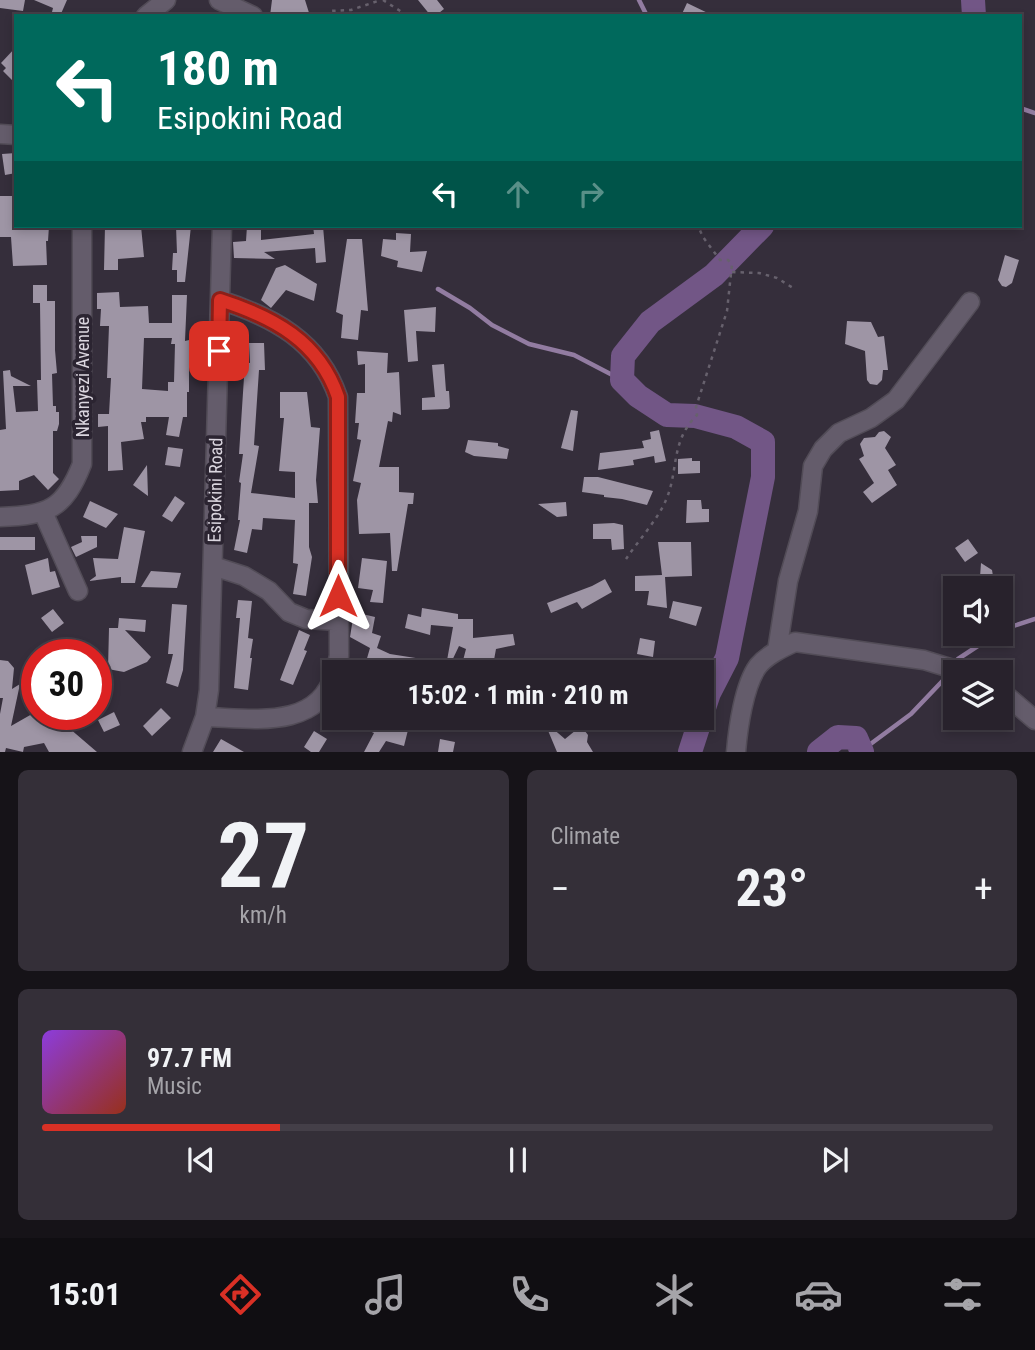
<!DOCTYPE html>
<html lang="en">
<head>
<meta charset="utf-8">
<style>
	body { margin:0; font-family:"Roboto Condensed",sans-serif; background:#342f38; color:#f1f3f6; height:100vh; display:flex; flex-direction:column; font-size:26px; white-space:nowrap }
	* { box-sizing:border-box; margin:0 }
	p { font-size:23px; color:#a5a4a9 }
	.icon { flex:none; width:38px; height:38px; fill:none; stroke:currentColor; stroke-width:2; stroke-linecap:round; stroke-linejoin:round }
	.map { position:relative; height:752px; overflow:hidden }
	.details { display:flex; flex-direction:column; gap:18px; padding:18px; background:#161318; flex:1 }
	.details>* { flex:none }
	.top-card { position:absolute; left:14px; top:14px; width:1008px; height:214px; border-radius:0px; box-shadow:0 4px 10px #0003,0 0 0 2px #443f48; background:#00695c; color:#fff; overflow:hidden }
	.buttons { position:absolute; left:943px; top:576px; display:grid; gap:14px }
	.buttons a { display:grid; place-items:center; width:70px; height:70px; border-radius:0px; background:#28222c; box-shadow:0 4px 10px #0003,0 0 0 2px #443f48; font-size:35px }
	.speed { position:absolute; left:21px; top:639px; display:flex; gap:14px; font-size:35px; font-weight:700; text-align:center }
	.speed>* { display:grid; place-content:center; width:91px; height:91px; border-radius:50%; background:#28222c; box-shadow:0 4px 10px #0003,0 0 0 2px #443f48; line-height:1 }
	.speed .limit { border:10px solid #d22; background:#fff; color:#111 }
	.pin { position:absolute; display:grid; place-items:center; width:60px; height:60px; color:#fff; margin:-30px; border-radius:14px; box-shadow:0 4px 10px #0006 }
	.me { position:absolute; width:77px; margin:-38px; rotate:0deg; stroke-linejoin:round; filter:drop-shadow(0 0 5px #0008) }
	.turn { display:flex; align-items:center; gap:24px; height:147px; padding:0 28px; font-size:32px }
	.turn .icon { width:91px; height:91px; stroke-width:2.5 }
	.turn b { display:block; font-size:49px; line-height:60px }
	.lanes { display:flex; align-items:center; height:66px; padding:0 28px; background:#0003; justify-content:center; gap:35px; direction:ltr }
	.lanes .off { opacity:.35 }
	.big { font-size:52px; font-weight:700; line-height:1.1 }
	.details .tile { flex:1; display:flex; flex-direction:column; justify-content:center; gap:10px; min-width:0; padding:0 24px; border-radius:10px; background:#342f38 }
	.details .dial { align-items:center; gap:0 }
	.dial b { font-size:91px; line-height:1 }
	.song { display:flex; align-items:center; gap:21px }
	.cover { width:84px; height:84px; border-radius:10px; background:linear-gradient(135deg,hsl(270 70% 55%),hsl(10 70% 35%)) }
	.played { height:7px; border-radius:4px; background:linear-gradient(90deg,#d93025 25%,#443f48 25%) }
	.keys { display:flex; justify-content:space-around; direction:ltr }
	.heat { display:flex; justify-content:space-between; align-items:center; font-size:38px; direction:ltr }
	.details .tiles { flex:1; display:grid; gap:18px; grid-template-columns:1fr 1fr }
	.tile:last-child { grid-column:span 2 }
	.trip { position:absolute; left:322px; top:660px; width:392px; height:70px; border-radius:0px; background:#28222c; box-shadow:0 4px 10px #0003,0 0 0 2px #443f48; font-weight:700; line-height:70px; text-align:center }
	.tab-bar { display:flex; height:112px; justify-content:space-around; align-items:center; background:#100e12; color:#a5a4a9 }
	.tab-bar .icon { width:49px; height:49px }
	.tab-bar .active { color:#d93025 }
	.tab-bar b { font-size:32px; color:#f1f3f6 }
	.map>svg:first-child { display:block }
</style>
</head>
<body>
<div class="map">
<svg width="1035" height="752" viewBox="0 0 1035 752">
	<rect width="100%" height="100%" fill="#352e3b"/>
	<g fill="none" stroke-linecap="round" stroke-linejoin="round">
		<!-- stream -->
		<path stroke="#927ca1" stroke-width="4.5" d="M 639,0 L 647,16
			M 1020,108 L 1035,113
			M 438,289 L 470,308 L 492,325 L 529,344 L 574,355 L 622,380
			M 1001,630 L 1035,619
			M 956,665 L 958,659 L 996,634
			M 861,751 L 911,714 L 951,672"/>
		<!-- river -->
		<path stroke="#725686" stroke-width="24" d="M 973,0 L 974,16
			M 702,714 L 709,693 L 727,658 L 763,477 L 763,442 L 736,427 L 695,416 L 667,415 L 638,396 L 622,380 L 623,356 L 650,322 L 714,275 L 762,226
			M 690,752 L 701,718
			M 819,752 L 838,737 L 856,738 L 862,752"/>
	</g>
	<!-- building -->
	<path fill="#9e95a5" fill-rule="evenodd" d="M 0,0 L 25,0 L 23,11 L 0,8 Z
		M 34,0 L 67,0 L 60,16 L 51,16 L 53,8 Z
		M 272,0 L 305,0 L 310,16 L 270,16 Z
		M 418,0 L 437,0 L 444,9 L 435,16 L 431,16 Z
		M 687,3 L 714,16 L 681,16 Z
		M 16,47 L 16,84 L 3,71 L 6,68 L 1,63 Z
		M 16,153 L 16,173 L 5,175 L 2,154 Z
		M 0,196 L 16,196 L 16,226 L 49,226 L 48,241 L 46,241 L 47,265 L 13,266 L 11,237 L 0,237 Z
		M 105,226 L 141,226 L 144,257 L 118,259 L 118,270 L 104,270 Z
		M 176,226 L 191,226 L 185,282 L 177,282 L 177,270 L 172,270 L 173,253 L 177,253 Z
		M 247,226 L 261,226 L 261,240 L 314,234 L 313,226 L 323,226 L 326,262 L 316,263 L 315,248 L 264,252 L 275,259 L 234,258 L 233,242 L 246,241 Z
		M 396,233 L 411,234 L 410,252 L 427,251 L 422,272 L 397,267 L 398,261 L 381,256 L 383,239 L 396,240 Z
		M 347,239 L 362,239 L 368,311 L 361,310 L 358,340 L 341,338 L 343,315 L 336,312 Z
		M 1005,255 L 1019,260 L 1012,283 L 1006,287 L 1002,286 L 998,280 Z
		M 285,265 L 317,284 L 314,301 L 286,290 L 271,308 L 261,300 L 276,268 Z
		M 33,285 L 47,285 L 47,301 L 55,301 L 55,350 L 57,373 L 52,374 L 53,406 L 56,406 L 56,412 L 59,412 L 59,424 L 57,431 L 53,431 L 53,473 L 59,479 L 48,490 L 34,475 L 19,481 L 19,490 L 0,491 L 0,430 L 6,429 L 3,371 L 10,370 L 11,376 L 31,386 L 13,386 L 16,412 L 38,411 L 37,380 L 41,380 L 40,303 L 33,303 Z
		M 119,292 L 120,307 L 148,306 L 149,323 L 172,323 L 172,295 L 187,295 L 185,341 L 189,340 L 189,392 L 187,392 L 187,417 L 183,417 L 179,437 L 166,435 L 169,417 L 146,417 L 146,422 L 141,422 L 144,439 L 121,442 L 123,470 L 108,471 L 108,426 L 98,427 L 98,414 L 109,414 L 111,378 L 107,378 L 109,326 L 100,326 L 101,309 L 97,309 L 97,293 ZM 144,338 L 172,338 L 171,344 L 175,344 L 174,382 L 168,382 L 168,391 L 142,389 Z
		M 436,307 L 435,332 L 416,331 L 418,361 L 408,362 L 404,310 Z
		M 847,321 L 871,322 L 878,337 L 884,336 L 888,370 L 883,370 L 882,380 L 877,385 L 870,384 L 867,380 L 865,351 L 845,344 Z
		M 249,343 L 264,343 L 265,370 L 259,370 L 254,445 L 259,446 L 251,493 L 295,498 L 295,472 L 279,471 L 284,418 L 280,418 L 280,392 L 307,392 L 311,427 L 320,428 L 316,480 L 318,503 L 309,503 L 309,547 L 312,557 L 306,596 L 293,594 L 298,564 L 293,563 L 295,520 L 263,518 L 262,530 L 252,529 L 247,553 L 234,550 L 240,520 L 238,520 L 241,483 L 239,482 L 243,454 L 239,454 L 245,362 L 250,363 Z
		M 357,351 L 388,353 L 387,373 L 399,372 L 401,415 L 393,412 L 392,422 L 388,421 L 379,467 L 399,467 L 399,492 L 414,493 L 413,504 L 408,504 L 397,571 L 392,571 L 390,533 L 359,534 L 357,500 L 361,483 L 353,481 L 361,440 L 357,439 L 359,423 L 355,423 L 357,393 L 365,393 L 365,364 L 358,365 Z
		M 444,364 L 446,391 L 449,391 L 450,407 L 448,409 L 422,410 L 422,398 L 435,397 L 432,365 Z
		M 571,410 L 578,411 L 573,451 L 561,448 Z
		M 659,430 L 666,461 L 655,463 L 654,456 L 633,460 L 634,465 L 598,470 L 600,453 L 644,448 L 642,441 L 651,439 L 650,432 Z
		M 884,431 L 891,437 L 885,448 L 896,465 L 888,470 L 897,485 L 872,503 L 863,492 L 874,483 L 859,459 L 864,456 L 860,444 L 864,438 L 875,437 L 879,432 Z
		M 468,440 L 498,443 L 498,446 L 509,449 L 507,459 L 474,456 L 465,452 Z
		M 168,447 L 183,449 L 180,467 L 165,465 Z
		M 692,458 L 692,461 L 700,461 L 700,473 L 678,474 L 678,459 Z
		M 147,465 L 148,496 L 133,485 Z
		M 584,477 L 598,477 L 653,491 L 647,505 L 622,499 L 604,497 L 604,495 L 582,492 Z
		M 175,496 L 185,503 L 172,522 L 162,516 Z
		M 687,500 L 701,500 L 702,509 L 709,509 L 709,522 L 686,523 Z
		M 90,501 L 118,514 L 106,528 L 83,517 Z
		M 566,502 L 567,516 L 557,517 L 538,504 Z
		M 614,523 L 623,525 L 624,549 L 612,550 L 611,539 L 593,539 L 593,524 Z
		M 124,527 L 145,531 L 135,583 L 121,583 L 121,577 L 89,581 L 96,576 L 93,558 L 118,559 Z
		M 81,536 L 97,536 L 97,547 L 76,557 L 71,547 L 82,542 Z
		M 0,537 L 35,537 L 35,550 L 0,550 Z
		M 968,539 L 978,553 L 965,562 L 955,548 Z
		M 658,542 L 691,542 L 692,576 L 665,577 L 667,608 L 647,605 L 649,591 L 635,591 L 635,576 L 662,575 Z
		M 48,558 L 50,572 L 55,571 L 60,587 L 32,595 L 25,565 Z
		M 362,558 L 387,561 L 383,603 L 370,602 L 373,590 L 358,588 Z
		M 981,563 L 992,570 L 993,576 L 991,580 L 986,581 L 980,577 Z
		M 151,571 L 181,573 L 177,588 L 141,587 Z
		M 605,579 L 612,592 L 582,609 L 577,602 L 551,613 L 547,603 L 592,586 Z
		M 238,600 L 252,601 L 248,638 L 253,639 L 250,658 L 252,658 L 248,690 L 234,688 L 240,618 L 236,618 Z
		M 673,601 L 702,607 L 696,626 L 669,618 Z
		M 172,604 L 187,605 L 183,670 L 178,687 L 166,683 L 173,654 L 168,654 Z
		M 422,608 L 458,614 L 458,619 L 473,619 L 473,638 L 513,634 L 515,645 L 496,649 L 492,671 L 479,670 L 478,672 L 460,672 L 466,649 L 459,646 L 449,667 L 446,666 L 453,627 L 431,625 L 430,635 L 405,628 L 408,614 L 421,617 Z
		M 53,609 L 64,623 L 52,632 L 41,618 Z
		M 354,612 L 375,617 L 372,633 L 381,636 L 377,648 L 390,654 L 422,659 L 419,672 L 363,672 L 370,648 L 350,637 Z
		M 119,618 L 146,620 L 145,632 L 125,630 L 151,657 L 147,662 L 124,672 L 108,669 L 109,628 L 118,628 Z
		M 299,630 L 310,635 L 304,650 L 307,651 L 293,685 L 280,680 Z
		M 640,638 L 655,641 L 653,657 L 637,654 Z
		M 75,640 L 85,654 L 51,654 Z
		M 0,660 L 8,661 L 14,668 L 12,689 L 20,684 L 11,726 L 32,714 L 87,714 L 69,728 L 97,752 L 49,752 L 44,743 L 24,747 L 23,752 L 6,748 L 5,752 L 0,752 L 0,714 L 3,698 L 0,698 Z
		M 161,708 L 171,718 L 152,736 L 143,726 Z
		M 114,712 L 120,725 L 104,732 L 98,720 Z
		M 340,718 L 411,718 L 404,746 L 386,741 L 379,752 L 364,752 L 374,733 Z
		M 544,721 L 565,739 L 581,726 L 588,735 L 587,742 L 593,752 L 557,752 Z
		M 314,731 L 327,739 L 319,752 L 311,752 L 304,747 Z
		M 221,739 L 244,752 L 213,752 Z
		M 440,739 L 455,742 L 453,752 L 438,752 Z"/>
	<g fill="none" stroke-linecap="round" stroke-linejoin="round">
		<!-- minor casing -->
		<g stroke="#524c57" stroke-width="21">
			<path id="minor" d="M 219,0 L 253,16
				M 146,16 L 166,0
				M 0,134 L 16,135
				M 220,300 C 273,317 319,341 338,397 L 339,656 L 335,672
				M 43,512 L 78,591
				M 0,517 C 48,515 64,510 82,464 L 82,226
				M 213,566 L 244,576 L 269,591 L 289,612 L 306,619 L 338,621
				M 777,651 L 788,581 L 808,511 L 813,466 L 823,449 L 839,433 L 871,418 L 896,400 L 970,302
				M 1001,691 L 1035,720
				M 205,717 C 250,718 318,731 334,674
				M 192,752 L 205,717 L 209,690 L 222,226
				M 736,752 C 738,728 744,685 758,666 C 767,655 782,648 795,642 L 924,660 L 963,672"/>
		</g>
		<!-- path -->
		<path stroke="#67616d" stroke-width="2.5" stroke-dasharray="3.5 5" stroke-linecap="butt" d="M 383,0 L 408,16
			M 327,16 L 329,11 L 351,10 L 381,0
			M 732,272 L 759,273 L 777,278 L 793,288
			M 626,559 C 638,541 658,519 666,500 C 679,470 670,442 697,415 L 696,407 L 727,311 L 732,264 L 728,260 L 720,260 L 703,237 L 698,226"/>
		<!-- minor -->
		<use href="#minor" stroke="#645c6b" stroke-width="18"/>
	</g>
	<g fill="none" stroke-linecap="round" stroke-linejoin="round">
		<!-- route casing -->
		<g stroke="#8d1f18" stroke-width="18">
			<path id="route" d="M 219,351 L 220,300 C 273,317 319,341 338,397 L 338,596"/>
		</g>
		<!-- route -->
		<use href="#route" stroke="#d93025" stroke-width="12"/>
	</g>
	<g text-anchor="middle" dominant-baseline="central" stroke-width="7" stroke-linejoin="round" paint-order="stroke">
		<!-- street labels -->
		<g font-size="18" fill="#dbd6df" stroke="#2b2431">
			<text transform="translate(82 377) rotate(-90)">Nkanyezi Avenue</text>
			<text transform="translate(215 490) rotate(-89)">Esipokini Road</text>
		</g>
	</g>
</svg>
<div class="buttons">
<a><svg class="icon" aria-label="sound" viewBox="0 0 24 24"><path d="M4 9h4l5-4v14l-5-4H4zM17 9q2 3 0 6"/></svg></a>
<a><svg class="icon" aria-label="layers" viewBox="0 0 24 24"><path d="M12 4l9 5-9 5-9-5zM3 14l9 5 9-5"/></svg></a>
</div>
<div class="speed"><div class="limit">30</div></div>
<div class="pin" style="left:219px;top:351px;background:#d93025"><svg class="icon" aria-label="arrive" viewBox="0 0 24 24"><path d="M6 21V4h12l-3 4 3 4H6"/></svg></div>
<svg class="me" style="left:338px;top:596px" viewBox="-20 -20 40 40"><path d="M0-17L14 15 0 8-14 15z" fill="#d93025" stroke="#fff" stroke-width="4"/></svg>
<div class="trip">15:02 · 1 min · 210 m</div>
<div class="top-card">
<div class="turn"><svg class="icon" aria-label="left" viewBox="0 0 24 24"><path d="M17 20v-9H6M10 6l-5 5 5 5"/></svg><div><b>180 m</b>Esipokini Road</div></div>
<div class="lanes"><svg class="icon" aria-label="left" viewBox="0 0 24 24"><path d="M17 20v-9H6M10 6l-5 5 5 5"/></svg><svg class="icon off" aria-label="ahead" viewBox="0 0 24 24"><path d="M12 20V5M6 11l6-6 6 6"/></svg><svg class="icon off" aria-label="right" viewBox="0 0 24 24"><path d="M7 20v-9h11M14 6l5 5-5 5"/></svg></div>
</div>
</div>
<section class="details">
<div class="tiles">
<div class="tile dial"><b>27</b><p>km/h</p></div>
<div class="tile"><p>Climate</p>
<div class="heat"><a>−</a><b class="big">23°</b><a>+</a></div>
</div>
<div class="tile">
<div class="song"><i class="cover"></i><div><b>97.7 FM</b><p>Music</p></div></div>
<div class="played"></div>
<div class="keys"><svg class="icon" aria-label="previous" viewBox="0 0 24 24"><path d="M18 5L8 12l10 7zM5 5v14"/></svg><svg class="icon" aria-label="pause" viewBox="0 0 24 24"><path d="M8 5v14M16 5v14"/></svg><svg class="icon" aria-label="next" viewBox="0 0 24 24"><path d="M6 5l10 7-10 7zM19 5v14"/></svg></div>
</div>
</div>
</section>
<nav class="tab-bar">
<b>15:01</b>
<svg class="icon active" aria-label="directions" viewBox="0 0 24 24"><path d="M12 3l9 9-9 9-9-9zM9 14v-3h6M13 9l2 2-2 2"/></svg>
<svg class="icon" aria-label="music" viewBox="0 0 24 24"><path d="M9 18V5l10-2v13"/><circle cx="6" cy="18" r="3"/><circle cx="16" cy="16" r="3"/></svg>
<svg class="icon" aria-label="phone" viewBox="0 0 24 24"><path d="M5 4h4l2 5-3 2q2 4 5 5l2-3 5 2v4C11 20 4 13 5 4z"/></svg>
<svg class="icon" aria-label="climate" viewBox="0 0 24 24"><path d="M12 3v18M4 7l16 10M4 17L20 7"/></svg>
<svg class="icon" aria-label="car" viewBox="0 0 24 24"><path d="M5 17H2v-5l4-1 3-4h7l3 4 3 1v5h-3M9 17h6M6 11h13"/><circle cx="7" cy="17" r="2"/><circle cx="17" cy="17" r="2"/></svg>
<svg class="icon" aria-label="filters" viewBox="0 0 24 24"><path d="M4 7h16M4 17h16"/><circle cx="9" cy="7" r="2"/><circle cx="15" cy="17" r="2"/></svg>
</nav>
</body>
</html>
